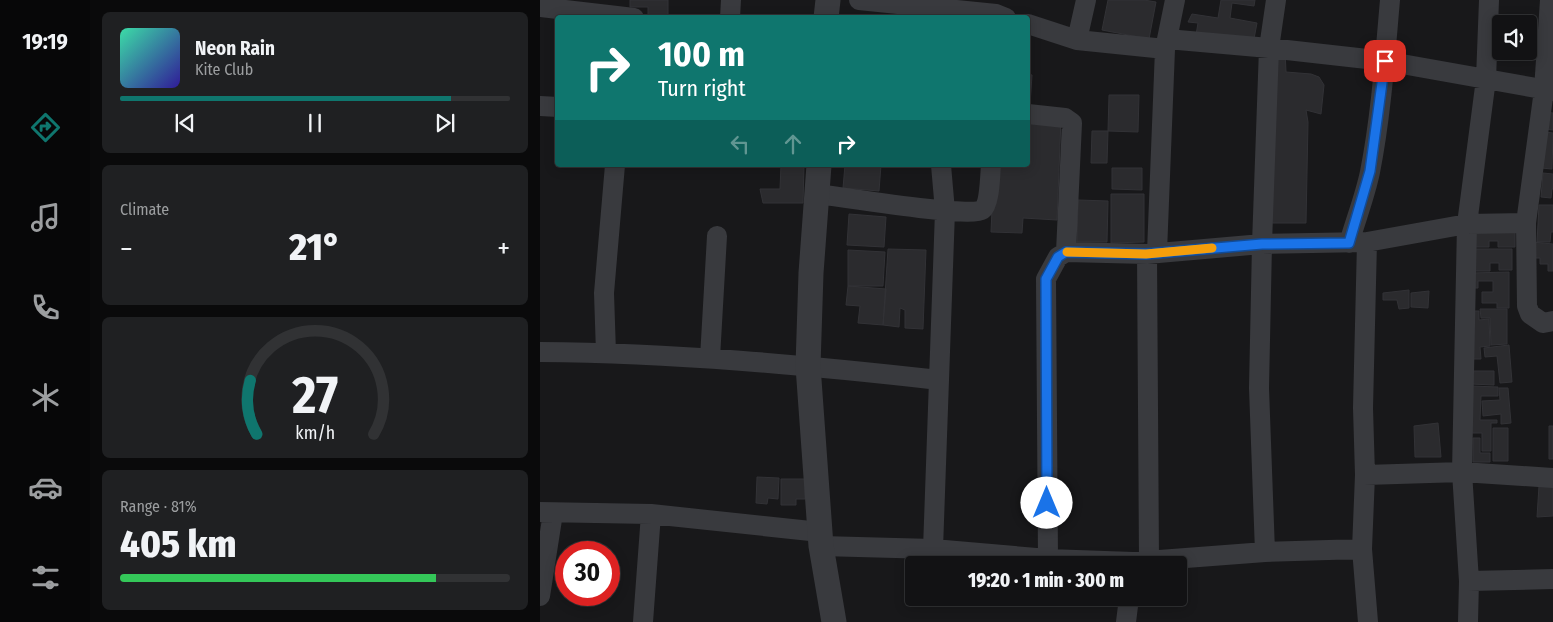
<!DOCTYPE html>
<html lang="en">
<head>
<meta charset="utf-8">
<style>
	body { margin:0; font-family:"Fira Sans Condensed",sans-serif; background:#1f2022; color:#f1f3f6; height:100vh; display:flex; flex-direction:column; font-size:19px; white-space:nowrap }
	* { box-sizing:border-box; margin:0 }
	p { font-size:16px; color:#9c9ea0 }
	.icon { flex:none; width:28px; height:28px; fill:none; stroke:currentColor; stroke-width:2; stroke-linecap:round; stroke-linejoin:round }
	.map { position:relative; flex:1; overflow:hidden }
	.drawer { display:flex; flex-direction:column; gap:12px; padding:12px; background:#0a0a0b; width:450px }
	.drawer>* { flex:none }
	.top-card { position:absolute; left:15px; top:15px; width:475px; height:152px; border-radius:5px; box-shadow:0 2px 12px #0003,0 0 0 1px #313234; background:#0f766e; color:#fff; overflow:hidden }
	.controls { position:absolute; left:952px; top:15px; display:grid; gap:10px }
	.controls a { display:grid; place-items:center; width:45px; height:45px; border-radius:5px; background:#121214; box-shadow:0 2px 12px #0003,0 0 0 1px #313234; font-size:25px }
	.speed { position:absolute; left:15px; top:541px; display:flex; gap:10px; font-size:25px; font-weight:700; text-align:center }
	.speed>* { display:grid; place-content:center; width:65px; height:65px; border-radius:50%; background:#121214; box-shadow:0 2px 12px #0003,0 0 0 1px #313234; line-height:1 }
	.speed .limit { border:8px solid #d22; background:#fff; color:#111 }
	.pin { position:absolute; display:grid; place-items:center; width:42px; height:42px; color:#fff; margin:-21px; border-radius:10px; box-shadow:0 2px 8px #0006 }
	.me { position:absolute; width:55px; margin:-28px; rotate:0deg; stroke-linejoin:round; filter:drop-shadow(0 0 4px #0008) }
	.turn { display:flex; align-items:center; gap:18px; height:105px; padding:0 20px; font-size:22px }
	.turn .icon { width:65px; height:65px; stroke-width:2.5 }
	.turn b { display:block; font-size:35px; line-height:42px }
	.lanes { display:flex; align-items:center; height:48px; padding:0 20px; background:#0003; justify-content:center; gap:25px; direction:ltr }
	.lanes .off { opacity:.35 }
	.big { font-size:38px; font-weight:800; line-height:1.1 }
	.drawer .card { flex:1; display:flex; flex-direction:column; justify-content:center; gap:8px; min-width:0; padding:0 18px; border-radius:8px; background:#1f2022 }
	.drawer .dial { align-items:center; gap:0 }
	.dial svg { height:130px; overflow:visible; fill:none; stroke:#313234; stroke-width:7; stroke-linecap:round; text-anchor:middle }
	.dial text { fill:#f1f3f6; stroke:none }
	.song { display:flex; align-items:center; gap:15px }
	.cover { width:60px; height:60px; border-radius:8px; background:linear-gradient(135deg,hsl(160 70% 55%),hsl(250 70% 35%)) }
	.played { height:5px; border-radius:2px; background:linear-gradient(90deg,#0f766e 85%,#313234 85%) }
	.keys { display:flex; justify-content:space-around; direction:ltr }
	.heat { display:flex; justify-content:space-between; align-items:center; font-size:28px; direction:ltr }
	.charge { height:8px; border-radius:4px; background:linear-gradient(90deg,#34c759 81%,#313234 0) }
	.trip { position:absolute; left:365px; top:556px; width:282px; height:50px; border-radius:5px; background:#121214; box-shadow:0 2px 12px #0003,0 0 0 1px #313234; font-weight:800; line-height:50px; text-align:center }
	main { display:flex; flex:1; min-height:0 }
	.tabs { display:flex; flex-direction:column; width:90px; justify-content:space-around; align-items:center; background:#070708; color:#9c9ea0 }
	.tabs .icon { width:35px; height:35px }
	.tabs .on { color:#0f766e }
	.tabs b { font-size:22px; color:#f1f3f6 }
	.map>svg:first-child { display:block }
</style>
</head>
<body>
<main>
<nav class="tabs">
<b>19:19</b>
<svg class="icon on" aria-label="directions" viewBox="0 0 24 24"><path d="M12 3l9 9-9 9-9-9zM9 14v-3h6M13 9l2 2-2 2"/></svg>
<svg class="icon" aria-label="music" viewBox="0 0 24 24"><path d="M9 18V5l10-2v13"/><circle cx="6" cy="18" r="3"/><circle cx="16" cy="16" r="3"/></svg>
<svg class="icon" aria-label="phone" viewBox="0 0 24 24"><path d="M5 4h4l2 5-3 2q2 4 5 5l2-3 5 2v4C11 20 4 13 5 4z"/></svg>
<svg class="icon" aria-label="climate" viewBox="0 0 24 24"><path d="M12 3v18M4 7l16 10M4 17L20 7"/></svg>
<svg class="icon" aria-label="car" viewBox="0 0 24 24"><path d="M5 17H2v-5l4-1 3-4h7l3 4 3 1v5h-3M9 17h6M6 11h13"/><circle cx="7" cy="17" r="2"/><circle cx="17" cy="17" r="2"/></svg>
<svg class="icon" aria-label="filters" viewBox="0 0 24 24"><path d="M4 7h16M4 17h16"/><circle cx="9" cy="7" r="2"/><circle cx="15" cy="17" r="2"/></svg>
</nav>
<section class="drawer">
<div class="card">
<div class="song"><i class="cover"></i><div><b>Neon Rain</b><p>Kite Club</p></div></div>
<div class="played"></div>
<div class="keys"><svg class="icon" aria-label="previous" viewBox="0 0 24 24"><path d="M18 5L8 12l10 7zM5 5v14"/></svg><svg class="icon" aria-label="pause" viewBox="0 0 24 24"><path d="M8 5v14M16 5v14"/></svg><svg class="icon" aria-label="next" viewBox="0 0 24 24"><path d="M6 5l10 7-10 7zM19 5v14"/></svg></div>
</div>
<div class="card"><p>Climate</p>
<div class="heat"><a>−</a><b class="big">21°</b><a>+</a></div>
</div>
<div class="card dial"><svg viewBox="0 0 100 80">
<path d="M14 69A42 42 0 1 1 86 69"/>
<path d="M14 69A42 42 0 0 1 10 36" stroke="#0f766e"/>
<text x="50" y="56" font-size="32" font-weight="700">27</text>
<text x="50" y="72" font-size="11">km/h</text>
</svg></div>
<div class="card"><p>Range · 81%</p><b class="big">405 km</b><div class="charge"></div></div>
</section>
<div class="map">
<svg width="1013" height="622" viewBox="0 0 1013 622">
	<rect width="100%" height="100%" fill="#18181a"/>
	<!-- building -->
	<path fill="#2b2b2e" stroke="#323236" d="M 90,0 L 128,0 L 128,18 L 108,18 L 108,7 L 90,7 Z
		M 568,0 L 604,0 L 616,2 L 609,39 L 562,30 Z
		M 681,0 L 715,0 L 714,6 L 692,3 L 690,18 L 717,23 L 713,44 L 656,35 L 658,23 L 648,22 L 652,14 L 678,18 Z
		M 745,50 L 746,72 L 771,74 L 779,77 L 784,85 L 781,114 L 766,110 L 768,122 L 766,223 L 722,223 L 729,53 Z
		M 488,74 L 492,75 L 490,105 L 488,105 Z
		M 569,95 L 599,95 L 598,132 L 568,131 Z
		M 1006,112 L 1013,113 L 1013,130 L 1004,129 Z
		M 488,118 L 521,119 L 517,220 L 483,218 L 482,233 L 451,232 L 454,165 L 488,165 Z
		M 552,131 L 568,131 L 567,163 L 551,163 Z
		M 1005,132 L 1013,133 L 1012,169 L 1001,168 Z
		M 241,165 L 264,165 L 263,203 L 223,203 L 220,189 L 240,189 Z
		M 305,165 L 341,165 L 339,191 L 303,188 Z
		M 572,168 L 602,168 L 602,190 L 572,189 Z
		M 1003,173 L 1013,174 L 1013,189 L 1012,189 L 1011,198 L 1001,197 Z
		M 571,194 L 604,194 L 604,242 L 571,243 Z
		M 538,200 L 568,201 L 567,242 L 537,242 Z
		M 999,205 L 1013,205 L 1013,232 L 1011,232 L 1010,242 L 997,242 Z
		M 309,214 L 346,217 L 344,247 L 307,245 Z
		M 975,229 L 975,247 L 958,247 L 958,241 L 949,241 L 949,247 L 931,247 L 931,230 Z
		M 992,242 L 1013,244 L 1013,271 L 1008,271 L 1008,264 L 1000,264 L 1000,258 L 991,258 Z
		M 348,249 L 386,250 L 383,329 L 365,328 L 365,310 L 360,308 L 359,327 L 343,325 Z
		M 931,249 L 972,249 L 972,270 L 959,270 L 959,263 L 950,263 L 950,271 L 931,271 Z
		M 308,250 L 345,252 L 343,286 L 308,286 Z
		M 969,272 L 969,308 L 957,308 L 957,303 L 942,303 L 942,292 L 953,292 L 953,281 L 938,281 L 938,288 L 931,288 L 931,273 Z
		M 308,286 L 346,289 L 343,325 L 318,323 L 320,306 L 306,305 Z
		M 869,290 L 869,308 L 859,309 L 857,300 L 843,300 L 843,293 Z
		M 889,291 L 888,308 L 871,307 L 871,293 Z
		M 940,309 L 967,309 L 967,344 L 951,345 L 950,318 L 941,318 Z
		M 930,311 L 939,311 L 939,320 L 949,319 L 950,346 L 940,347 L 941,359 L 931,359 Z
		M 969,345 L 972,382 L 960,383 L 957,356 L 945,357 L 944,348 Z
		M 930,371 L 954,371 L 954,385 L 930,384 Z
		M 931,386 L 958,387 L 958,396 L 941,396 L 940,420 L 957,420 L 957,423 L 951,423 L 951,451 L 942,451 L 942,433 L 931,433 Z
		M 959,388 L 968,388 L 971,423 L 961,424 L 961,414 L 943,416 L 942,401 L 960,400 Z
		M 898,423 L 901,457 L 875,457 L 874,426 Z
		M 1009,426 L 1013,426 L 1013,459 L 1009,459 Z
		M 953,428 L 968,428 L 968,461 L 953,461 Z
		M 933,438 L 940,438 L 940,453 L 950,453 L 950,462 L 933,462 Z
		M 217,477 L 239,478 L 238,499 L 228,498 L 227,504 L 216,503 Z
		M 241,479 L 265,479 L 265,499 L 256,499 L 256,505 L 241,505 Z
		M 1013,485 L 1013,516 L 997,517 L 999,486 Z"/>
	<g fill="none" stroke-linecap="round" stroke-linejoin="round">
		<!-- minor -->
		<path stroke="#393a3e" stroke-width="20" d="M 319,0 L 456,14 L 466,18
			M 1010,0 L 1004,90 L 986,223 L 987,306 L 990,314 L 1003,323 L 1013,321
			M 0,7 L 94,18
			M 190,18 L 191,0
			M 488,24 L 537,40 L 625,49
			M 627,39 L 729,48 L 845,61 L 1013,91
			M 537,40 L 546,0
			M 0,106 L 18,107
			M 488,114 L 525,118 L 532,123 L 526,252 L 607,254 L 722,244 L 827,242 L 927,224 L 986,223
			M 278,194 C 300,197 431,218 442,210 C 450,204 450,175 451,165
			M 827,242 L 823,408 L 825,475 L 822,549 L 828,622
			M 809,243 C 816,219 825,196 830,172 C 841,116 845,57 850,0
			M 617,252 L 625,49 L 635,0
			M 607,254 L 609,561
			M 0,352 C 134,353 266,365 399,380
			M 66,353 L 64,293 L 75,165
			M 170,358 L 177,236
			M 825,475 L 922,472 L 1013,478
			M 0,512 L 111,514 L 280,532
			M 281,546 L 393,549 L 508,559 L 593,562 L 725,552 L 822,549
			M 393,549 L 405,211 L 401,165
			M 725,552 L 719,388 L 722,244 L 729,48 L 736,0
			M 508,559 L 506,279 L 518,257 L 526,252
			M 929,581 L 1013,579
			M 0,596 L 13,513
			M 103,622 L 111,514
			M 586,622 L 589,598
			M 928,622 L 929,581 L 922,472 L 927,224 L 946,79 L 949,0"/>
		<!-- tertiary -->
		<path stroke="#393a3e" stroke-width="25" d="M 286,18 L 288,0
			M 279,165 L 271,273 L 268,366 L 281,546 L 294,622"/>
	</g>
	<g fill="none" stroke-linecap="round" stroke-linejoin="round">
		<!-- route casing -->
		<g stroke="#114b97" stroke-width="12">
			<path id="route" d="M 507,503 L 506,279 L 518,257 L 526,252 L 606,254 L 722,244 L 809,243 L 830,171 L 845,61"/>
		</g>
		<!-- route -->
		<use href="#route" stroke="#1a73e8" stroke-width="9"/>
		<!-- slow -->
		<path stroke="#f59e0b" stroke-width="9" d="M 527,252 L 606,254 L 672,248"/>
	</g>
</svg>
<div class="controls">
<a><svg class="icon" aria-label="sound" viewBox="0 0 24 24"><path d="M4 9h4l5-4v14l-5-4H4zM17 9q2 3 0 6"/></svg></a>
</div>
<div class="speed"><div class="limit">30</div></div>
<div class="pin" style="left:845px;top:61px;background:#d93025"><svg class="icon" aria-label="arrive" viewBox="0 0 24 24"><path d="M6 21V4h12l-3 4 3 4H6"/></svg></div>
<svg class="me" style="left:507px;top:503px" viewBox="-20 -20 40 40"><circle r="19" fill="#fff"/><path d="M0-13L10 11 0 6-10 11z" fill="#1a73e8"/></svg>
<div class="trip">19:20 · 1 min · 300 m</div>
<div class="top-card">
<div class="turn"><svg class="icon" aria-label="right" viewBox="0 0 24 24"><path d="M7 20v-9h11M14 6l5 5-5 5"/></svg><div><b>100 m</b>Turn right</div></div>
<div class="lanes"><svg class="icon off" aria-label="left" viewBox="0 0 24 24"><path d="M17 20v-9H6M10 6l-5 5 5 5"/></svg><svg class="icon off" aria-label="ahead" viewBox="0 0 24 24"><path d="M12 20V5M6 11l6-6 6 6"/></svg><svg class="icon" aria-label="right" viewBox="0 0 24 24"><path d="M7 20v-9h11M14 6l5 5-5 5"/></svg></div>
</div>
</div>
</main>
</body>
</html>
